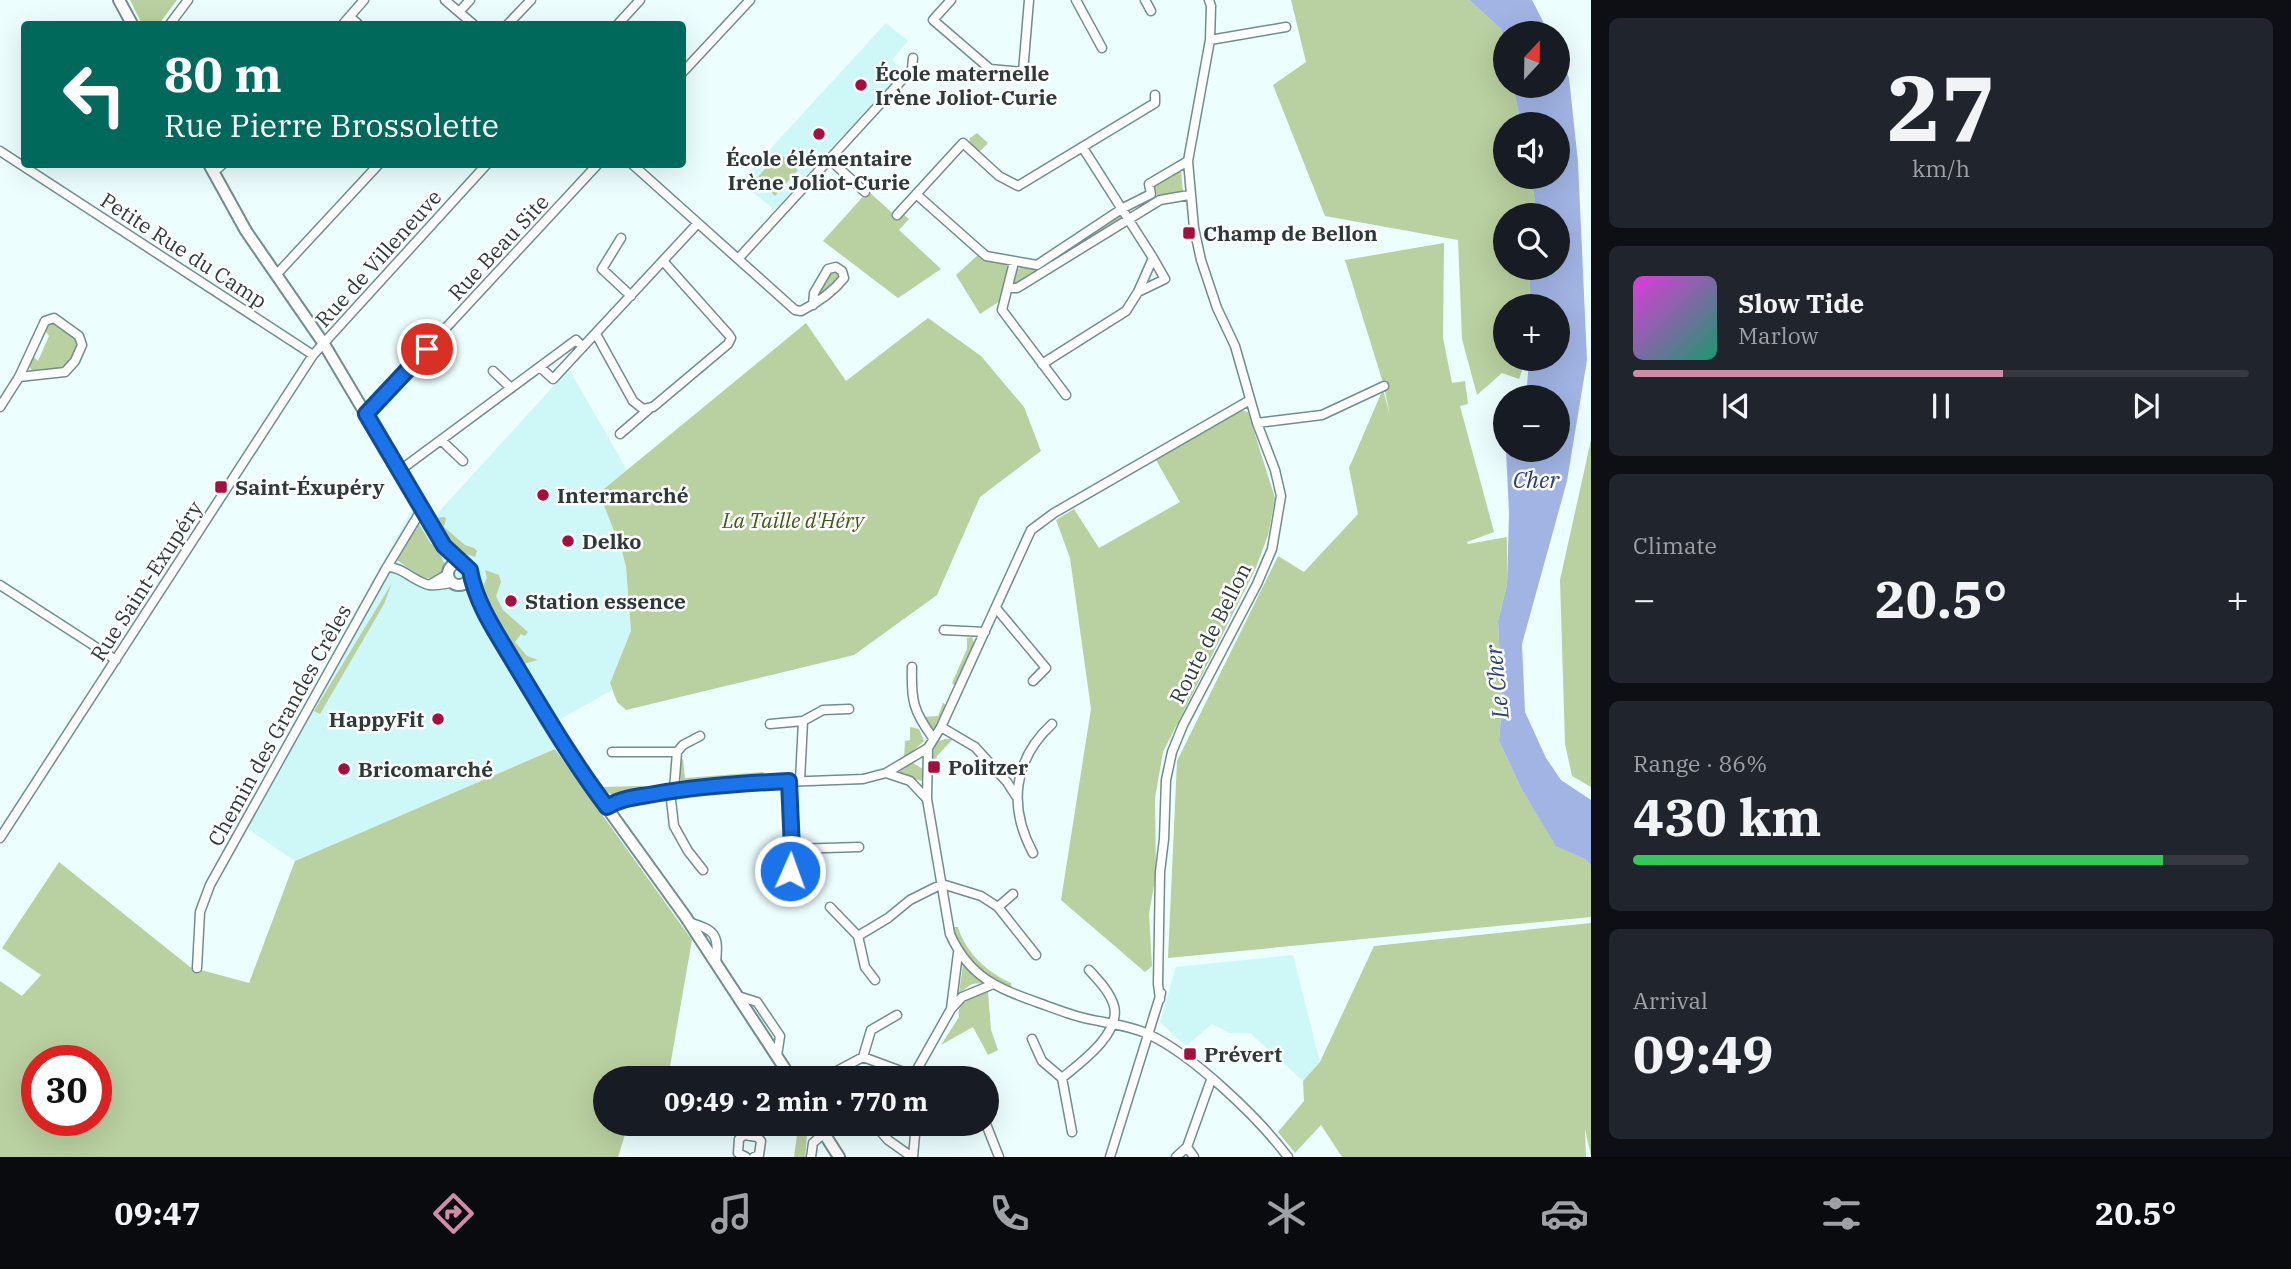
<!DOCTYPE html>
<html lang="en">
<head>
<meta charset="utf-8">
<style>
	body { margin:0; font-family:"IBM Plex Serif",serif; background:#20242c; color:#f1f3f6; height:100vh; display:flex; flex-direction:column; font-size:26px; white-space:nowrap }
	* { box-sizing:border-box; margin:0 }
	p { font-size:23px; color:#9ea1a6 }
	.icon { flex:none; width:38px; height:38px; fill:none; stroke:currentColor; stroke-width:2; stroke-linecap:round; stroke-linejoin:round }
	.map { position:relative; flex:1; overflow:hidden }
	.drawer { display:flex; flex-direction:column; gap:18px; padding:18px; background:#0d0f14; width:700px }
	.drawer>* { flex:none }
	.banner { position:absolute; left:21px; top:21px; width:665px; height:147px; border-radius:7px; box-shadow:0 7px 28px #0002; background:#00695c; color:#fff; overflow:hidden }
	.needle { width:46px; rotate:22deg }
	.tools { position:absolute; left:1493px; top:21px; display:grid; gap:14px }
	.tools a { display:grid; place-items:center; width:77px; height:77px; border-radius:50%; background:#171b24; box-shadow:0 7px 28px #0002; font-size:35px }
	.speed { position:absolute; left:21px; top:1045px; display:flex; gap:14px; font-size:35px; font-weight:700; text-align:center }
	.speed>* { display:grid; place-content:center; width:91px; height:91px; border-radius:50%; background:#171b24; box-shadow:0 7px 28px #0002; line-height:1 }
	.speed .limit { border:10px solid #d22; background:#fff; color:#111 }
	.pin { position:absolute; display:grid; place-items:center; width:60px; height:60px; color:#fff; margin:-30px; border:4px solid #fff; border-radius:50%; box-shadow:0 2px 7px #0007 }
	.me { position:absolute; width:77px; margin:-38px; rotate:2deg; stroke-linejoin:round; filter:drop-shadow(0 0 5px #0008) }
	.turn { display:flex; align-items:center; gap:24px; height:147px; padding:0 28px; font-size:32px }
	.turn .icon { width:91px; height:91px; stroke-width:2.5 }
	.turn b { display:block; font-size:49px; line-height:60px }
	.big { font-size:52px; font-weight:700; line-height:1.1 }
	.drawer .card { flex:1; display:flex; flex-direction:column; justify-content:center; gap:10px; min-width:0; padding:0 24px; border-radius:10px; background:#20242c }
	.drawer .dial { align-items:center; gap:0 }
	.dial b { font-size:91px; line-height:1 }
	.song { display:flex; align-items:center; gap:21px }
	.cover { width:84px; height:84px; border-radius:10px; background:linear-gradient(135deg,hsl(300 70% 55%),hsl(160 70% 35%)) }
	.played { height:7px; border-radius:4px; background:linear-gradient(90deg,#cf8ca4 60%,#363941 60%) }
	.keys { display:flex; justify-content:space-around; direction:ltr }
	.heat { display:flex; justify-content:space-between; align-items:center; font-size:38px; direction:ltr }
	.charge { height:10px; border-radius:5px; background:linear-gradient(90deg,#34c759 86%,#363941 0) }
	.trip { position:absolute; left:593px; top:1066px; width:406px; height:70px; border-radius:35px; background:#171b24; box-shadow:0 7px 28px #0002; font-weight:700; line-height:70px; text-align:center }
	.dock { display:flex; height:112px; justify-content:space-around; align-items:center; background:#090b0e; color:#9ea1a6 }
	.dock .icon { width:49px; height:49px }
	.dock .on { color:#cf8ca4 }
	.dock b { font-size:32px; color:#f1f3f6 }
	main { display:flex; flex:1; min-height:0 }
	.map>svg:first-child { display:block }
</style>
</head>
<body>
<main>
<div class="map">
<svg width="1591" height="1157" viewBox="0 0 1591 1157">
	<rect width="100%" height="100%" fill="#ecfefe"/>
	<!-- built -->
	<path fill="#cef7f8" d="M 886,23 L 908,41 L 892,60 L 899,67 L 896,80 L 825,154 L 775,210 L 740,182 Z
		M 569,369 L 627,470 L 599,493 L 622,551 L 626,567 L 631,631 L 610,683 L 612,690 L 557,721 L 555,749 L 295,861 L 239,823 L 413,508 L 436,515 Z
		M 1293,955 L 1320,1062 L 1303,1081 L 1250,1033 L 1230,1033 L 1212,1024 L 1186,1046 L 1160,1022 L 1176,967 Z"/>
	<!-- green -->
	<path fill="#b9d0a0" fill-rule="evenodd" d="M 130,0 L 177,0 L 159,24 L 142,24 Z
		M 1291,0 L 1469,0 L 1501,29 L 1505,50 L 1505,86 L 1513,86 L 1521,124 L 1505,124 L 1505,177 L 1531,177 L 1537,215 L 1505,215 L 1505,268 L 1529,268 L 1530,306 L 1505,306 L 1505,359 L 1526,359 L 1519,379 L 1502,373 L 1477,395 L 1462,339 L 1458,240 L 1325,216 L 1273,85 L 1306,62 Z
		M 977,133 L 988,143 L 979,152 L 969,143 L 970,138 Z
		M 779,153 L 798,170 L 775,196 L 756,179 Z
		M 1177,169 L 1181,170 L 1183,192 L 1158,197 L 1154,185 Z
		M 868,191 L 898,218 L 903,214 L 909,219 L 899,230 L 941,269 L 898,298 L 823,241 Z
		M 1119,215 L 1122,219 L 1016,285 L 1013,282 L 1016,270 L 1020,268 L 1035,269 Z
		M 1444,243 L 1443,338 L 1452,383 L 1465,381 L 1468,404 L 1460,406 L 1494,532 L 1467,542 L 1468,544 L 1507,537 L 1507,585 L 1498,621 L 1502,704 L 1499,741 L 1522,790 L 1556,845 L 1585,859 L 1591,865 L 1591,917 L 1168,958 L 1177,761 L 1278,556 L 1304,572 L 1358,514 L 1349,468 L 1383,389 L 1390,416 L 1384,386 L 1345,260 Z
		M 979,254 L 985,258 L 1009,266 L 1000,301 L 980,314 L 956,275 Z
		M 834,271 L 840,277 L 829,291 L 820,297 L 817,295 L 824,281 Z
		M 928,318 L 981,356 L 1024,407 L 1041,451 L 980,497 L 937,595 L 854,655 L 626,710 L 617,702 L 610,683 L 631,631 L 626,567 L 622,551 L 599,493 L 806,323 L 846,381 Z
		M 50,322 L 76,337 L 79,341 C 71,369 60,369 33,372 L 29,366 L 33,356 L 38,361 L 49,336 L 45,330 Z
		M 1241,410 L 1248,412 L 1275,498 L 1268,535 L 1255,570 L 1163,752 L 1155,798 L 1156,874 L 1149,914 L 1152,966 L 1145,972 L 1061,900 L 1091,709 L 1070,558 L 1056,520 L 1074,509 L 1099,548 L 1180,502 L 1156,460 Z
		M 1591,440 L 1591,787 L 1572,776 L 1565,744 L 1560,580 Z
		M 444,517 L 446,518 L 444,527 L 465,545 L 474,548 L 477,551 L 475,557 L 456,551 L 433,518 Z
		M 419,524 L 431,544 L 438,547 L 445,566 L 439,576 L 424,579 L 397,560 Z
		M 485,570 L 499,575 L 501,582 L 496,596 L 503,610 L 528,632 L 525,636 L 521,634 L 515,642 L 527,656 L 538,660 L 524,664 L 480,592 L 487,578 Z
		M 392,583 L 384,604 L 320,714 L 314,711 Z
		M 972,637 L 975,645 L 955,686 L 952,683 L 967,649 L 967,638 Z
		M 943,703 L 947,706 L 937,727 L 929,729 L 922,717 L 938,716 Z
		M 910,727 L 919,729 L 924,741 L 904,759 L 905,741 L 910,740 Z
		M 945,739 L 953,739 L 937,756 L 936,761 L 931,760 L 936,742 Z
		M 555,749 L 692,940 L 668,1078 L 606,1078 L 606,1124 L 660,1124 L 657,1136 L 628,1125 L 618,1157 L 0,1157 L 0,981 L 22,996 L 41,975 L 2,948 L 59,862 L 190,967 L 249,983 L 295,861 ZM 37,1060 L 96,1060 L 96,1120 L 37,1120 Z
		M 683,759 L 685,778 L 764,772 L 761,778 L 681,784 L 679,761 Z
		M 913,763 L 923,769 L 924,778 L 921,781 L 897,773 Z
		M 642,786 L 640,791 C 625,793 611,800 601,787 Z
		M 1591,923 L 1591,1156 L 1585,1129 L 1586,1157 L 1342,1157 L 1321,1125 L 1295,1153 L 1278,1132 L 1304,1101 L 1303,1081 L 1320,1062 L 1374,946 Z
		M 954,927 L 958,927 C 965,952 988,973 1011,983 L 1012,989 C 985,981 958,955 954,927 Z
		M 963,964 L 983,983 L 972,984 L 959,993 Z
		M 988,992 L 991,1030 L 998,1050 L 988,1055 L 973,1027 L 941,1045 L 959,1017 C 956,1001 975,996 988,992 Z
		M 797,1124 L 808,1124 L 805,1157 L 794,1157 L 798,1127 Z"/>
	<!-- water -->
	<path fill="#a1b4e4" d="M 1469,0 L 1532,0 L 1549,33 L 1505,33 L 1505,50 L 1501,29 Z
		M 1558,52 L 1569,78 L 1578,162 L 1587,360 L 1567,481 L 1522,644 L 1525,712 L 1546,758 L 1561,780 L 1591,800 L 1591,865 L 1585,859 L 1556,846 L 1522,790 L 1499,741 L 1502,704 L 1498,621 L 1507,585 L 1509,514 L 1506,450 L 1558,450 L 1558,397 L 1522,397 L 1527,386 L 1529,359 L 1558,359 L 1558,306 L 1530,306 L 1529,268 L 1558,268 L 1558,215 L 1537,215 L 1531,177 L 1558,177 L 1558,124 L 1521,124 L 1513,86 L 1558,86 Z"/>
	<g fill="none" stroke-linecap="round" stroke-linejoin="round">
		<!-- street casing -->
		<g stroke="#718d8d" stroke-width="11">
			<path id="street" d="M 445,0 L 473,24
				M 951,0 L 933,20 L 990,69 L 1023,72 L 1029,0
				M 1076,0 L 1102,48
				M 1145,0 L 1151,11
				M 459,12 L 470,0
				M 350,17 L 358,24
				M 170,24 L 188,0
				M 343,24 L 364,0
				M 508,24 L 531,0
				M 618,24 L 640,0
				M 1210,40 L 1286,27
				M 682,73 L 750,0
				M 1083,148 L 1153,258 L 1138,292
				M 0,151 L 313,355
				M 829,159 L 865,192
				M 632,164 L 795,310 L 801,311 C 817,303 832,293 844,278 L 842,271 L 836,267 L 828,269 L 814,293 L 813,305
				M 214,172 L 223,164
				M 916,194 L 986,256 L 1037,265 L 1123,208 L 1151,194 L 1149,184 L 1188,161
				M 897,215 L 963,143 L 999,176 L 1018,186 L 1155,103 L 1155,95
				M 621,238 L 602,269 L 631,296
				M 738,259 L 912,69 L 913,58
				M 1014,262 L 1002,310 L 1066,395
				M 276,275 L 379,164
				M 1008,288 L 1017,288 L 1160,200 L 1189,195
				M 596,334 L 633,401 L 643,409 L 653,407 L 728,344 L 731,338 L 729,335 L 663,261
				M 1042,364 L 1126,311 L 1138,292 L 1165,279 L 1153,258
				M 540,367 L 553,379 L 698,223
				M 493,371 L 511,388
				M 1250,400 L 1054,513 L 1031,530 L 941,727 L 928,748 L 927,799 L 950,934 C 969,977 997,988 1039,1003 C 1053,1008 1066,1013 1080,1017 C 1102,1023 1126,1024 1148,1034 C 1193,1055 1258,1117 1288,1157
				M 0,407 L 19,377 L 45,321 L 54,318 L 79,336 L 82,345 L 75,361 L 65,372 L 19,377
				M 366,414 L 598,164
				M 1257,423 L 1322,415 L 1384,386
				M 620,434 L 649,409
				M 441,440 L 463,461
				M 399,471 L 576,340 L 583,347
				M 387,567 C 403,567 413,581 429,585 C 437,586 444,584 452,583
				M 431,584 L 448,574
				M 0,585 L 116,660
				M 996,608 L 1046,668 L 1033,681
				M 944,630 L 985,632
				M 912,667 C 911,700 913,711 933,738
				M 770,724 L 803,721 L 823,710 L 849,709
				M 941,727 L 975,747 L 1007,782 L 1016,796
				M 612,752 L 677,752 L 683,745 L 700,736
				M 886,773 L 910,781 L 927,799
				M 789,781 L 792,849 L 790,871
				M 800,781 L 803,721
				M 674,790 L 677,752
				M 670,791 L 674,826 L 688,851 L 703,870
				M 607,807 L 622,800 L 670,791 L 732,784 L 863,779 L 886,773 L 928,748
				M 0,838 L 313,355 L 487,164
				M 792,849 L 859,847
				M 1033,853 C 1008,807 1013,760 1052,724
				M 830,907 L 858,936 L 865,967 L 875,980
				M 998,907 L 1013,894
				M 689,922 C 715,931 719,933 716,962
				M 858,936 L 888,918 L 910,900 L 942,884 L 981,896 L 998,907 L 1036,955
				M 197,968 L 200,912 L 210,885 L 387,567 L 422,509
				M 738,996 L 757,1002 L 780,1036 L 777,1056
				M 1160,999 L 1158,984 L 1160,872 L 1164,839 L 1166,780 L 1172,752 L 1183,725 L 1257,584 L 1272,549 L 1281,496 L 1275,470 L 1257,423 L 1235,346 L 1217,308 L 1201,260 L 1194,228 L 1188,161 L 1210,40 L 1211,6 L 1209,0
				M 951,1009 L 958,953
				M 1032,1039 L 1042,1061 L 1062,1078 L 1072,1132
				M 863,1057 L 871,1030 L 897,1015
				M 915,1073 L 951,1009 L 962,997 L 991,985
				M 831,1074 L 863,1057 L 909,1074
				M 904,1078 C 912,1072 921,1071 929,1078
				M 1062,1078 C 1080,1063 1121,1034 1114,1006 C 1110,992 1099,981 1089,970
				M 986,1124 L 999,1157
				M 881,1132 L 888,1140 L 912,1157
				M 1187,1147 L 1194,1157
				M 746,1157 L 738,1153 L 739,1139 L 744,1135 L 757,1137 L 761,1141 L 759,1155 L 754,1157
				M 811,1157 L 813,1143 L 824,1133
				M 913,1157 L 916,1124
				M 1110,1157 L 1161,993
				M 1176,1157 L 1187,1147 L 1211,1080"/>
		</g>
		<!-- secondary casing -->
		<g stroke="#718d8d" stroke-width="14">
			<path id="secondary" d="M 119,0 L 132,24
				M 209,164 L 246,231 L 324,344 L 444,546 L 460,563
				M448 574a11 11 0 1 1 22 0a11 11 0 1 1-22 0Z
				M 470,578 L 481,608 L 571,758 L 685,916 L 791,1078
				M 818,1124 L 839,1157"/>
		</g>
		<!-- street -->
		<use href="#street" stroke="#fff" stroke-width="8"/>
		<!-- secondary -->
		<use href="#secondary" stroke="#fff" stroke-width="10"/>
	</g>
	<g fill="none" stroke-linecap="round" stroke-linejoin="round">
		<!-- route casing -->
		<g stroke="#114b97" stroke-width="18">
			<path id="route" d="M 427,349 L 366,414 L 444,546 L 470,570 C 476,605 498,635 516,666 C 545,714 573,762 607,807 C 621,798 637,797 654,794 C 698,786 744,783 789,781 L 792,849 L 790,871"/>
		</g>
		<!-- route -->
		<use href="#route" stroke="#1a73e8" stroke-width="12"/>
	</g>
	<!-- markers -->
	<g fill="#a60e3f" stroke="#fff" stroke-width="2.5">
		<circle cx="861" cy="85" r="7"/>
		<circle cx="819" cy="134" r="7"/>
		<rect x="1182" y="226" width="14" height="14" rx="3.5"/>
		<rect x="214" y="480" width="14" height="14" rx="3.5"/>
		<circle cx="543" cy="495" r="7"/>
		<circle cx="568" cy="541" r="7"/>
		<circle cx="511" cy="601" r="7"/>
		<circle cx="438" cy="719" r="7"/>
		<rect x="927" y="760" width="14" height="14" rx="3.5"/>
		<circle cx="344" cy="769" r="7"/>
		<rect x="1183" y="1047" width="14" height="14" rx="3.5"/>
	</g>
	<g text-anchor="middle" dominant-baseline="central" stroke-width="5" stroke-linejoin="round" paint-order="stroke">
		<!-- poi labels -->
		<g font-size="21" font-weight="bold" fill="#2e3a3a" stroke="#fff" text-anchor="start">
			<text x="875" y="73">École maternelle<tspan x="875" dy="24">Irène Joliot-Curie</tspan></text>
			<text x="819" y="158" text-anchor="middle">École élémentaire<tspan x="819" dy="24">Irène Joliot-Curie</tspan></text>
			<text x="1203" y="233">Champ de Bellon</text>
			<text x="235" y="487">Saint-Éxupéry</text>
			<text x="557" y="495">Intermarché</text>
			<text x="582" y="541">Delko</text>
			<text x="525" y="601">Station essence</text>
			<text x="424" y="719" text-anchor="end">HappyFit</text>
			<text x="948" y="767">Politzer</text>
			<text x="358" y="769">Bricomarché</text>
			<text x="1204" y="1054">Prévert</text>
		</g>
		<!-- street labels -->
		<g font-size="21" fill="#2e3a3a" stroke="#fff">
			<text transform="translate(498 247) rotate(-47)">Rue Beau Site</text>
			<text transform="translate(184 250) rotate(33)">Petite Rue du Camp</text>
			<text transform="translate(378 258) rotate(-48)">Rue de Villeneuve</text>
			<text transform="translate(146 581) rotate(-57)">Rue Saint-Exupéry</text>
			<text transform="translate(1210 633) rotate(-63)">Route de Bellon</text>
			<text transform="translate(279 725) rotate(-61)">Chemin des Grandes Crêles</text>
		</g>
		<!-- park labels -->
		<g font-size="21" font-style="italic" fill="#405b14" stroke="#fff">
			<text x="793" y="520">La Taille d'Héry</text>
		</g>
		<!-- water labels -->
		<g font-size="23" font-style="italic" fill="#2d417c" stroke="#fff">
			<text x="1536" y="479">Cher</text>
			<text transform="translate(1496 682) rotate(-96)">Le Cher</text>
		</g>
	</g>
</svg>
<div class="tools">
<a><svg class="needle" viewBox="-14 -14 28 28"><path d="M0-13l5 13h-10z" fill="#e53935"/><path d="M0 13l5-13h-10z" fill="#9ea1a6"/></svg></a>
<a><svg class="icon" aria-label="sound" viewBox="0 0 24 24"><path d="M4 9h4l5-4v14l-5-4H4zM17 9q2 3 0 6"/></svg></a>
<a><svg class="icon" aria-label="search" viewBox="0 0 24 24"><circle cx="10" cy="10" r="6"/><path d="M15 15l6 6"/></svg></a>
<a>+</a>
<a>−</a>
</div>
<div class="speed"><div class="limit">30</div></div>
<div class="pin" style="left:427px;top:349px;background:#d93025"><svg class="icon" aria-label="arrive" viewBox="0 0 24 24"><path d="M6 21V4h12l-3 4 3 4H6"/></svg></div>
<svg class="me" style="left:790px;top:871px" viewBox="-20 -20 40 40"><circle r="17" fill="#1a73e8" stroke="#fff" stroke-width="3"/><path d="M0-11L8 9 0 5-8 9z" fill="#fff"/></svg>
<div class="trip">09:49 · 2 min · 770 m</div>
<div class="banner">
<div class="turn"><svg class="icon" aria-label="left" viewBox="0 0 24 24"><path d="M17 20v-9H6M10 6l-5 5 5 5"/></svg><div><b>80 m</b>Rue Pierre Brossolette</div></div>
</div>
</div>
<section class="drawer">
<div class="card dial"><b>27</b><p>km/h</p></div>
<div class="card">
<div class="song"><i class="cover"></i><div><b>Slow Tide</b><p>Marlow</p></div></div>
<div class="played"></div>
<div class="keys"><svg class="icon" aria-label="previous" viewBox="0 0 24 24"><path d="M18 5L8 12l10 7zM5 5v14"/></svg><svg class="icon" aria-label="pause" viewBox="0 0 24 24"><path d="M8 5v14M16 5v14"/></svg><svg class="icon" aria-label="next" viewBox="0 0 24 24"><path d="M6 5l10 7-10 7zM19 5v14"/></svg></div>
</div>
<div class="card"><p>Climate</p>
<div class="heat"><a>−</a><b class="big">20.5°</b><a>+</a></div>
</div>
<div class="card"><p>Range · 86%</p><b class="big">430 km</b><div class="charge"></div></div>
<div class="card"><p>Arrival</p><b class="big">09:49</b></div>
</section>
</main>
<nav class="dock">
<b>09:47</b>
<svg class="icon on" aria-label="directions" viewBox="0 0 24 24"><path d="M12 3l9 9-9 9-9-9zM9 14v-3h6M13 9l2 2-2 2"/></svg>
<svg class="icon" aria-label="music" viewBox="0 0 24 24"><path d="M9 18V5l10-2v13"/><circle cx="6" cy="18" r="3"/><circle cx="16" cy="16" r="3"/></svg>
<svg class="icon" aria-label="phone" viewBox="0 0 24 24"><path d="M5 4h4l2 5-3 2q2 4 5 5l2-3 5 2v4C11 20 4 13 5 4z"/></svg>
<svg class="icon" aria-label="climate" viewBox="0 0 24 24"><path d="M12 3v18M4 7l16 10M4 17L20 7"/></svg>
<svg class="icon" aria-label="car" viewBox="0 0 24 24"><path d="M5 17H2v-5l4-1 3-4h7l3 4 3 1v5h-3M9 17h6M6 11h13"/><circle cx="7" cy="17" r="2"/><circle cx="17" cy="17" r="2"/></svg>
<svg class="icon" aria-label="filters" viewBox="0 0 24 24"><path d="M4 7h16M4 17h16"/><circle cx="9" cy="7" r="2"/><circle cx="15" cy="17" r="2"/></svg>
<b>20.5°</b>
</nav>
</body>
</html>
